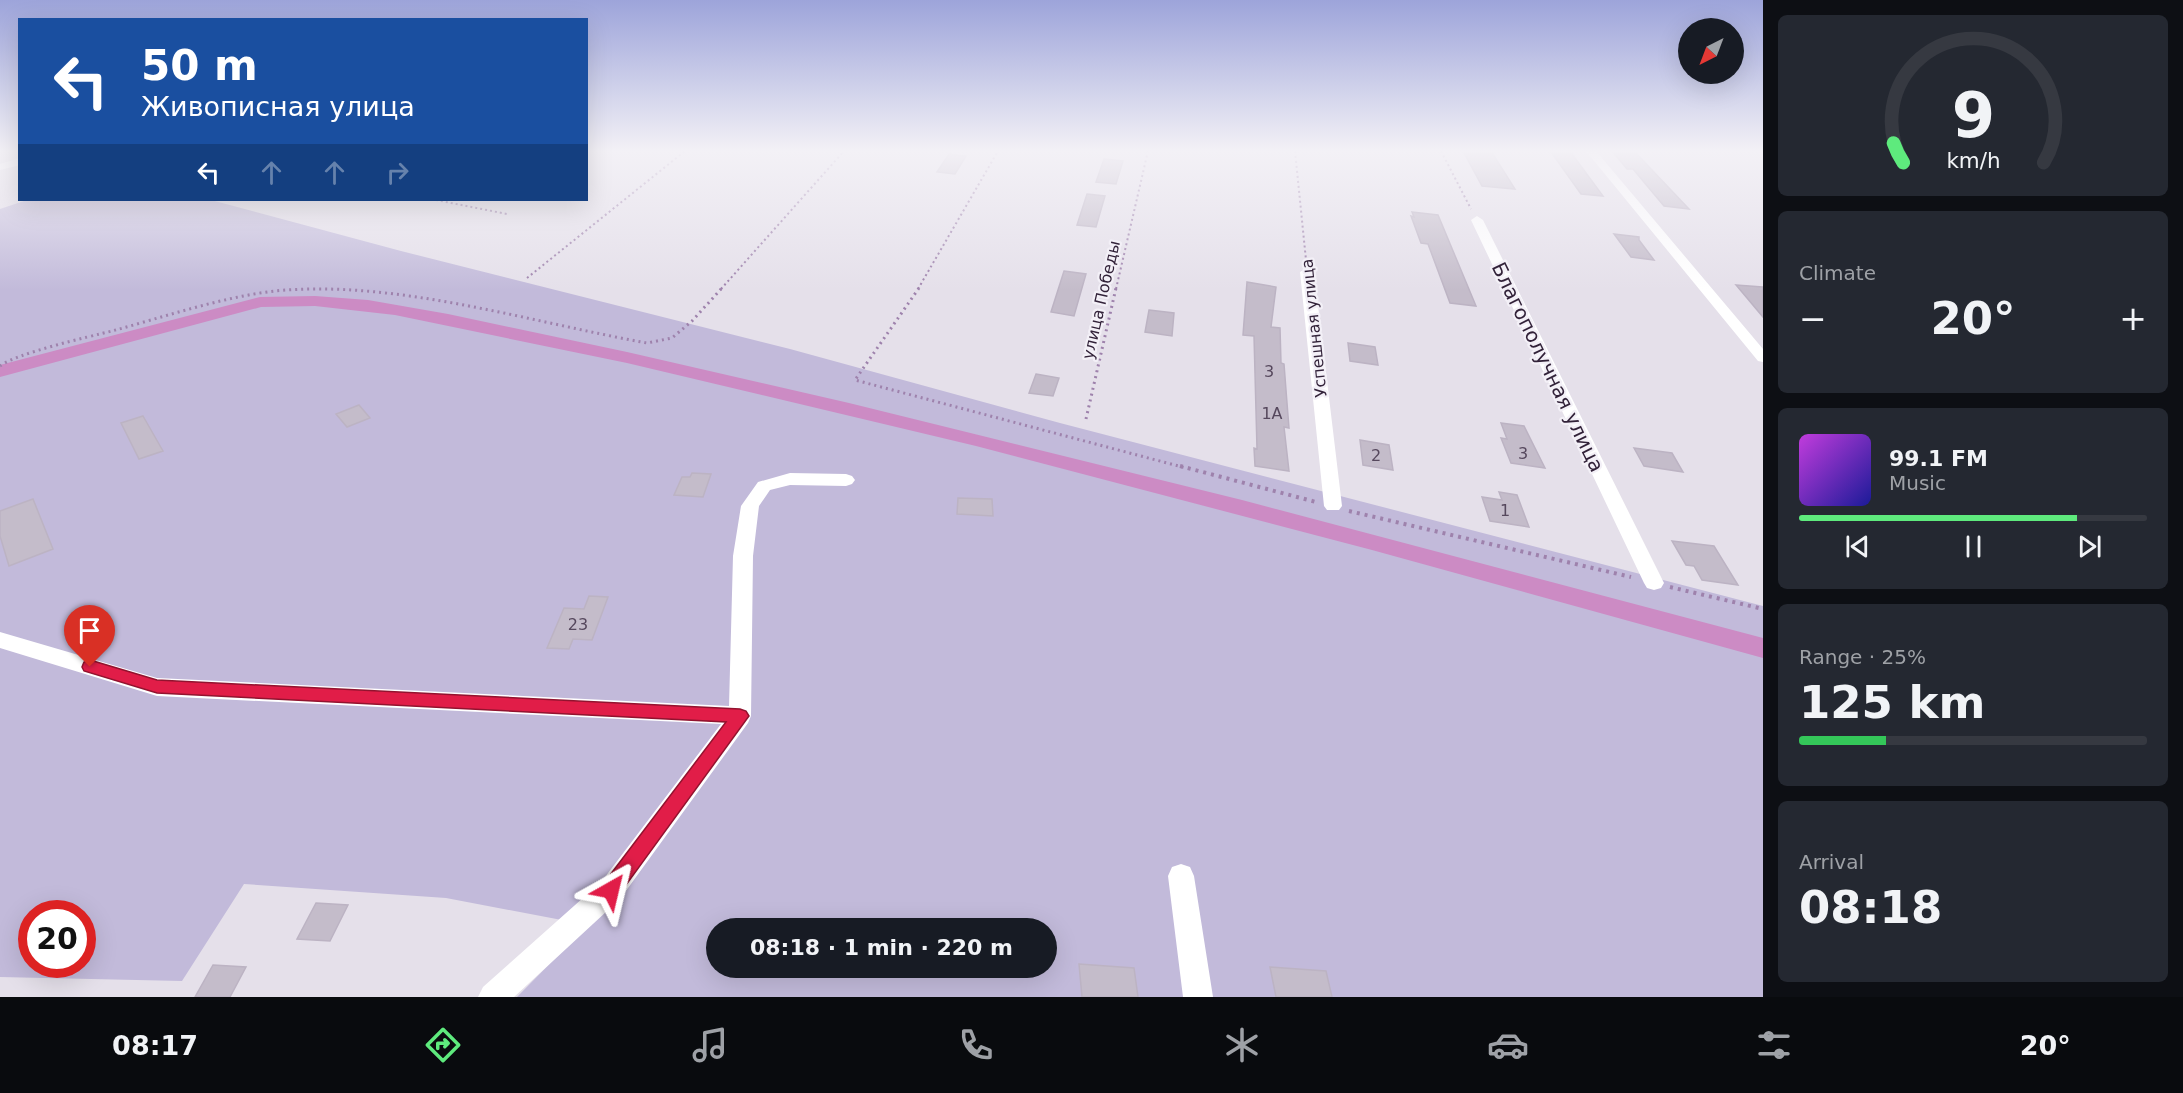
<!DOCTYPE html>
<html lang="en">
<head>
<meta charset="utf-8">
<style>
	body { margin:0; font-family:"DejaVu Sans",sans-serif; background:#242831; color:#f1f3f6; height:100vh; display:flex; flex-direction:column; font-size:22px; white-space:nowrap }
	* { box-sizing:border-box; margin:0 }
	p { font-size:20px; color:#9ea1a6 }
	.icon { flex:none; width:33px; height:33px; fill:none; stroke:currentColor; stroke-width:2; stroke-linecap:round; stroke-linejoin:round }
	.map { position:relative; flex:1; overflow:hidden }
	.drawer { display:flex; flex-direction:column; gap:15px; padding:15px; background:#0d0f14; width:420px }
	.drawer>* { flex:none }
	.top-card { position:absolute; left:18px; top:18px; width:570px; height:183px; border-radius:0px; box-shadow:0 6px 24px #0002; background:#1a4fa0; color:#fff; overflow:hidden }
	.needle { width:39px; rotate:222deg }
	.fabs { position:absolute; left:1678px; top:18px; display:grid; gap:12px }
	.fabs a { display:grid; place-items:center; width:66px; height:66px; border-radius:50%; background:#171b24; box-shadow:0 6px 24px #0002; font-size:30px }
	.speed { position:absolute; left:18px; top:900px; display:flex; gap:12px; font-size:30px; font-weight:700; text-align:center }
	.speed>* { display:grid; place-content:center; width:78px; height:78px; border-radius:50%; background:#171b24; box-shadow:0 6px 24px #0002; line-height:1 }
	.speed .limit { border:9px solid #d22; background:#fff; color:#111 }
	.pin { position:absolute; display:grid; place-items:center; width:51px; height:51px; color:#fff; margin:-62px -26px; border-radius:50% 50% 50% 0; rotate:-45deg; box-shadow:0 0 6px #0007 }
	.pin .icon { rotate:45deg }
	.me { position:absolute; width:66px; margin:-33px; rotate:37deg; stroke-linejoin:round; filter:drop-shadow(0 0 4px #0008) }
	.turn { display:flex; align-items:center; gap:21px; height:126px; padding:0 24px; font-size:27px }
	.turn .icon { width:78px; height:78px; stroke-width:2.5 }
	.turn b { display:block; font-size:42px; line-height:51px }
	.lanes { display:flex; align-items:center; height:57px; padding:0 24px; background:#0003; justify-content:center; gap:30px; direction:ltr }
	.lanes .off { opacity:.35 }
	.big { font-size:45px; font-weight:700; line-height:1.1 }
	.drawer .tile { flex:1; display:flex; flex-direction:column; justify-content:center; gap:9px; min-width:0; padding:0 21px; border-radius:9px; background:#242831 }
	.drawer .dial { align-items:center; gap:0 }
	.dial svg { height:156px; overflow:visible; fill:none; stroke:#363941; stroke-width:7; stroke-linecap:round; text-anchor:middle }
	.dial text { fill:#f1f3f6; stroke:none }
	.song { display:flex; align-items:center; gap:18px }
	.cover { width:72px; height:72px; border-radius:9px; background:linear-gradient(135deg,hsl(290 70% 55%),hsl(240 70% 35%)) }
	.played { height:6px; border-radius:3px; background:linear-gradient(90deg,#5eea7d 80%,#363941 80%) }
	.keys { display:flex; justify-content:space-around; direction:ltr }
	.heat { display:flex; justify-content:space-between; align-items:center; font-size:33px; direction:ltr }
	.charge { height:9px; border-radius:4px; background:linear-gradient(90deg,#34c759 25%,#363941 0) }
	.trip { position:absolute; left:706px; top:918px; width:351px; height:60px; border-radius:30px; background:#171b24; box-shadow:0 6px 24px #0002; font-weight:700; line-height:60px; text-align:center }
	.tabs { display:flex; height:96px; justify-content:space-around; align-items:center; background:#090b0e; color:#9ea1a6 }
	.tabs .icon { width:42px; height:42px }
	.tabs .selected { color:#5eea7d }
	.tabs b { font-size:27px; color:#f1f3f6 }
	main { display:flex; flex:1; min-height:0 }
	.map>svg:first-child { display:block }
</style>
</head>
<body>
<main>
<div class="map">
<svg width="1763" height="997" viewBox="0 0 1763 997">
	<rect width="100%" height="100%" fill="#e5e0ea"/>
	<!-- green -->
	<path fill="#c2bada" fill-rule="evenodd" d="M 27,200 L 211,200 L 401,251 L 790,349 L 1060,423 L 1763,606 L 1763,997 L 517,997 L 588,925 L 446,898 L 244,884 L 182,981 L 0,977 L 0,209 ZM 32,914 L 82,914 L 82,964 L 32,964 ZM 717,928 L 1047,928 L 1047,968 L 717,968 Z"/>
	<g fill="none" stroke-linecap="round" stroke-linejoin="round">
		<!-- canal -->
		<path fill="#cc8bc4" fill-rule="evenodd" d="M 315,296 L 368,300 L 448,314 L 627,352 L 849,403 L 1242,500 L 1763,638 L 1763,658 L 1372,550 L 976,446 L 627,363 L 395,315 L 315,306 L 261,307 L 0,377 L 0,365 L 260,297 Z"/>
	</g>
	<!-- building -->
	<path fill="#c4bcca" stroke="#bcb3c3" stroke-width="1.5" d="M 1463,151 L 1491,151 L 1515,189 L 1482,186 Z
		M 1562,151 L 1572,154 L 1603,196 L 1581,194 L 1551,152 L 1559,153 Z
		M 1612,151 L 1634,151 L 1689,209 L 1664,206 L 1633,169 L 1627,169 Z
		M 949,154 L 966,156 L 955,174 L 937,172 Z
		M 1104,159 L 1123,161 L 1116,184 L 1096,182 Z
		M 1087,194 L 1105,196 L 1096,227 L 1077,225 Z
		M 1412,212 L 1438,215 L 1476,306 L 1450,303 L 1428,244 L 1421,243 L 1411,216 L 1414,217 Z
		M 1614,234 L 1639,237 L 1639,240 L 1654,260 L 1631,257 Z
		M 1064,271 L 1086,274 L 1074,316 L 1051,312 Z
		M 1247,282 L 1276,287 L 1271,327 L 1280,328 L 1281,363 L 1284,364 L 1287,403 L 1289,428 L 1284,427 L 1289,471 L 1255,466 L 1254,448 L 1257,449 L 1254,336 L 1243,335 Z
		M 1736,285 L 1763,287 L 1763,317 Z
		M 1149,310 L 1174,313 L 1172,336 L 1145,332 Z
		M 1348,343 L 1375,347 L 1378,365 L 1350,361 Z
		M 1036,374 L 1059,378 L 1053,396 L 1029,393 Z
		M 359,405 L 370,418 L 347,427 L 336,414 Z
		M 143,416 L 163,451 L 139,459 L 121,423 Z
		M 1501,423 L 1524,426 L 1545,468 L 1511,463 L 1501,438 L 1507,439 Z
		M 1360,440 L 1389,445 L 1393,470 L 1363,465 Z
		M 1634,448 L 1672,453 L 1683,472 L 1644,466 Z
		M 692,473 L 711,474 L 703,497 L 674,495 L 682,477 L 690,477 Z
		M 1499,492 L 1517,495 L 1529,527 L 1490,521 L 1482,497 L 1502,500 Z
		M 958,498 L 992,499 L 993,516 L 957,514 Z
		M 33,499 L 53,549 L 9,566 L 0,536 L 0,511 Z
		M 1672,541 L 1714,546 L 1738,585 L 1702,580 L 1694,566 L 1686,565 Z
		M 589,596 L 608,597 L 592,640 L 573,639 L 569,649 L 547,648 L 564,608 L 584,609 Z
		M 316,903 L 348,905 L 330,941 L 297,939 Z
		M 1079,964 L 1134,968 L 1138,997 L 1082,997 Z
		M 213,965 L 246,967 L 230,997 L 195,997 Z
		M 1270,967 L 1326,971 L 1332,997 L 1276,997 Z"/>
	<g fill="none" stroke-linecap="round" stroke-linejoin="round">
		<!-- path-far2 -->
		<path stroke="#9e82ac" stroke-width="2" stroke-dasharray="2 3" stroke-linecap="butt" d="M 1295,151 L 1306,260
			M 1441,151 L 1471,209
			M 436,200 L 507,214
			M 527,278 L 685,151
			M 721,289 L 844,151
			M 918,289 L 998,151
			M 1116,289 L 1148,151"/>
		<!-- path-far1 -->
		<path stroke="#9e82ac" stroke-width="3" stroke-dasharray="2 4" stroke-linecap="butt" d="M 919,288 L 855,380 L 1186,468
			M 0,366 C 17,353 88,337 112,331 C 164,317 222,297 275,291 C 394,279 530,322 647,343 L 672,338 L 692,321 L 722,288
			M 1086,419 L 1116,288"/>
		<!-- path -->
		<path stroke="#9e82ac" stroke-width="4" stroke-dasharray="3 5" stroke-linecap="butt" d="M 1180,466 L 1316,502
			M 1349,511 L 1631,577
			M 1670,587 L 1763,609"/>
		<!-- minor -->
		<path fill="#fff" fill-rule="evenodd" d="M 1586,151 L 1596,151 L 1763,349 L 1763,362 L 1758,361 Z
			M 20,158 L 20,165 L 0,170 L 0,164 Z
			M 1477,216 L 1483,220 L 1664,583 L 1661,588 L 1654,590 L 1647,588 L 1644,583 L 1471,220 Z
			M 1307,268 L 1314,272 L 1342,506 L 1339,510 L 1327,510 L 1324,506 L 1300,272 Z
			M 790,473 L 846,474 L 852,476 L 855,480 L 852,484 L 846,486 L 790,485 L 770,490 L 759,506 L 753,556 L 751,716 L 748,723 L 620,899 L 514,997 L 478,997 L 483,987 L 602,881 L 721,724 L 157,696 L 0,648 L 0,632 L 157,678 L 729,706 L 733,556 L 741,506 L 758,482 Z
			M 1181,864 L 1190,867 L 1194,876 L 1213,997 L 1183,997 L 1168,876 L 1172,867 Z"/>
	</g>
	<!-- sky -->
	<linearGradient id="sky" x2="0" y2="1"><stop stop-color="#9da4da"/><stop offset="0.52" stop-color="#f3f1f6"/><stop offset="1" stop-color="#f3f1f6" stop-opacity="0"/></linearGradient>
	<rect width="1763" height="290" fill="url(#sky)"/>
	<!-- route -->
	<path fill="#e11d48" stroke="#92132f" stroke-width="1.5" d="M 90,660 L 157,680 L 740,709 L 746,711 L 749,716 L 618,896 L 611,899 L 604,896 L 601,890 L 604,883 L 726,722 L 157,693 L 84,671 L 82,667 L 84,662 Z"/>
	<g text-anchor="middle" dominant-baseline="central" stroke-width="4.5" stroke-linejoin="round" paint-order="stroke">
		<!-- far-street labels -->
		<g font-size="16" fill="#322239" stroke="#f3f0f7">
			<text transform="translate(1101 300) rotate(-77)">улица Победы</text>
			<text transform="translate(1314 328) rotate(-96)">Успешная улица</text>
		</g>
		<!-- number labels -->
		<g font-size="16" fill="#56485d">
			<text x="1269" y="371">3</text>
			<text x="1272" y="413">1А</text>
			<text x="1523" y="453">3</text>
			<text x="1376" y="455">2</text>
			<text x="1505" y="510">1</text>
			<text x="578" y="624">23</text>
		</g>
		<!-- street labels -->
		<g font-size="20" fill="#322239" stroke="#f3f0f7">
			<text transform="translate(1548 367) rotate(64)">Благополучная улица</text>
		</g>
	</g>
</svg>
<div class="fabs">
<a><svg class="needle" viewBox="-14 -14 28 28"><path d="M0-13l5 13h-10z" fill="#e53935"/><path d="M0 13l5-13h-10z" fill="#9ea1a6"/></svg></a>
</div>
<div class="speed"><div class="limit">20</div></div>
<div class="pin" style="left:90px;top:667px;background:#d93025"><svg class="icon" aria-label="arrive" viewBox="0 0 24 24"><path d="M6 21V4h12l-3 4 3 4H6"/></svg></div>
<svg class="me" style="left:611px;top:890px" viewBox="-20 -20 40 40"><path d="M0-17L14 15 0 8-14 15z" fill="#e11d48" stroke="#fff" stroke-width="4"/></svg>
<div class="trip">08:18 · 1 min · 220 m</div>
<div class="top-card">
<div class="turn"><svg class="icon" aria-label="left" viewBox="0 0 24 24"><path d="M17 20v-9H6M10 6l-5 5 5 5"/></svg><div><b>50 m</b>Живописная улица</div></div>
<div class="lanes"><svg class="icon" aria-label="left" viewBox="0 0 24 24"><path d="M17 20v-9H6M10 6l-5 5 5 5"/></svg><svg class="icon off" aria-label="ahead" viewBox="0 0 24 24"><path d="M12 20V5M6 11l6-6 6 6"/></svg><svg class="icon off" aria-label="ahead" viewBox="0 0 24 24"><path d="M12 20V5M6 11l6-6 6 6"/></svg><svg class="icon off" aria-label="right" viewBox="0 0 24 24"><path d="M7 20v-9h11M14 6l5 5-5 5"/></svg></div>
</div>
</div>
<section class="drawer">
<div class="tile dial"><svg viewBox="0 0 100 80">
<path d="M14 69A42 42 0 1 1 86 69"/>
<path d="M14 69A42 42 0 0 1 9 59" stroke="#5eea7d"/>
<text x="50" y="56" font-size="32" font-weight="700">9</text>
<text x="50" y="72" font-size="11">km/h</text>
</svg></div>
<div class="tile"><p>Climate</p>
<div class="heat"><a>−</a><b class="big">20°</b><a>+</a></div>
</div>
<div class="tile">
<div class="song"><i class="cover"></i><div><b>99.1 FM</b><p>Music</p></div></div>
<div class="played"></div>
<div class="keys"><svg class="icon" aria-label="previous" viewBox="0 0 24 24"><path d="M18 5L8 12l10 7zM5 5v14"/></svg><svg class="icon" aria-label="pause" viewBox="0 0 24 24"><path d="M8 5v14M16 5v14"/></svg><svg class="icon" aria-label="next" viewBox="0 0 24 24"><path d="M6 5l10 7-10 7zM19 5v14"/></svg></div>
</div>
<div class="tile"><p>Range · 25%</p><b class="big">125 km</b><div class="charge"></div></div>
<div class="tile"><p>Arrival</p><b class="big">08:18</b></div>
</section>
</main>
<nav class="tabs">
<b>08:17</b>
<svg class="icon selected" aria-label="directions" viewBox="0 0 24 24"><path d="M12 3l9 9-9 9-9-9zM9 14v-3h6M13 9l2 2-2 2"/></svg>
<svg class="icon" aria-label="music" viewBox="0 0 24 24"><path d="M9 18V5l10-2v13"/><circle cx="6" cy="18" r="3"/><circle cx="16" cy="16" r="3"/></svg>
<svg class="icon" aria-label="phone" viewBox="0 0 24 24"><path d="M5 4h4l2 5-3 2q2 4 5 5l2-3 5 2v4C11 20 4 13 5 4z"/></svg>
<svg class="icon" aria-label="climate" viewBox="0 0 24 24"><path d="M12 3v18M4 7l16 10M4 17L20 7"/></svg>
<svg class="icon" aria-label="car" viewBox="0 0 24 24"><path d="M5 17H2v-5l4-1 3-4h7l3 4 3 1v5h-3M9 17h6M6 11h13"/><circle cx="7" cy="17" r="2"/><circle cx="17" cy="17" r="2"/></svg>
<svg class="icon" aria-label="filters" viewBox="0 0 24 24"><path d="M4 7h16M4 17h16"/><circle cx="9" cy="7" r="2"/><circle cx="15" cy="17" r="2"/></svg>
<b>20°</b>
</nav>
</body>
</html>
